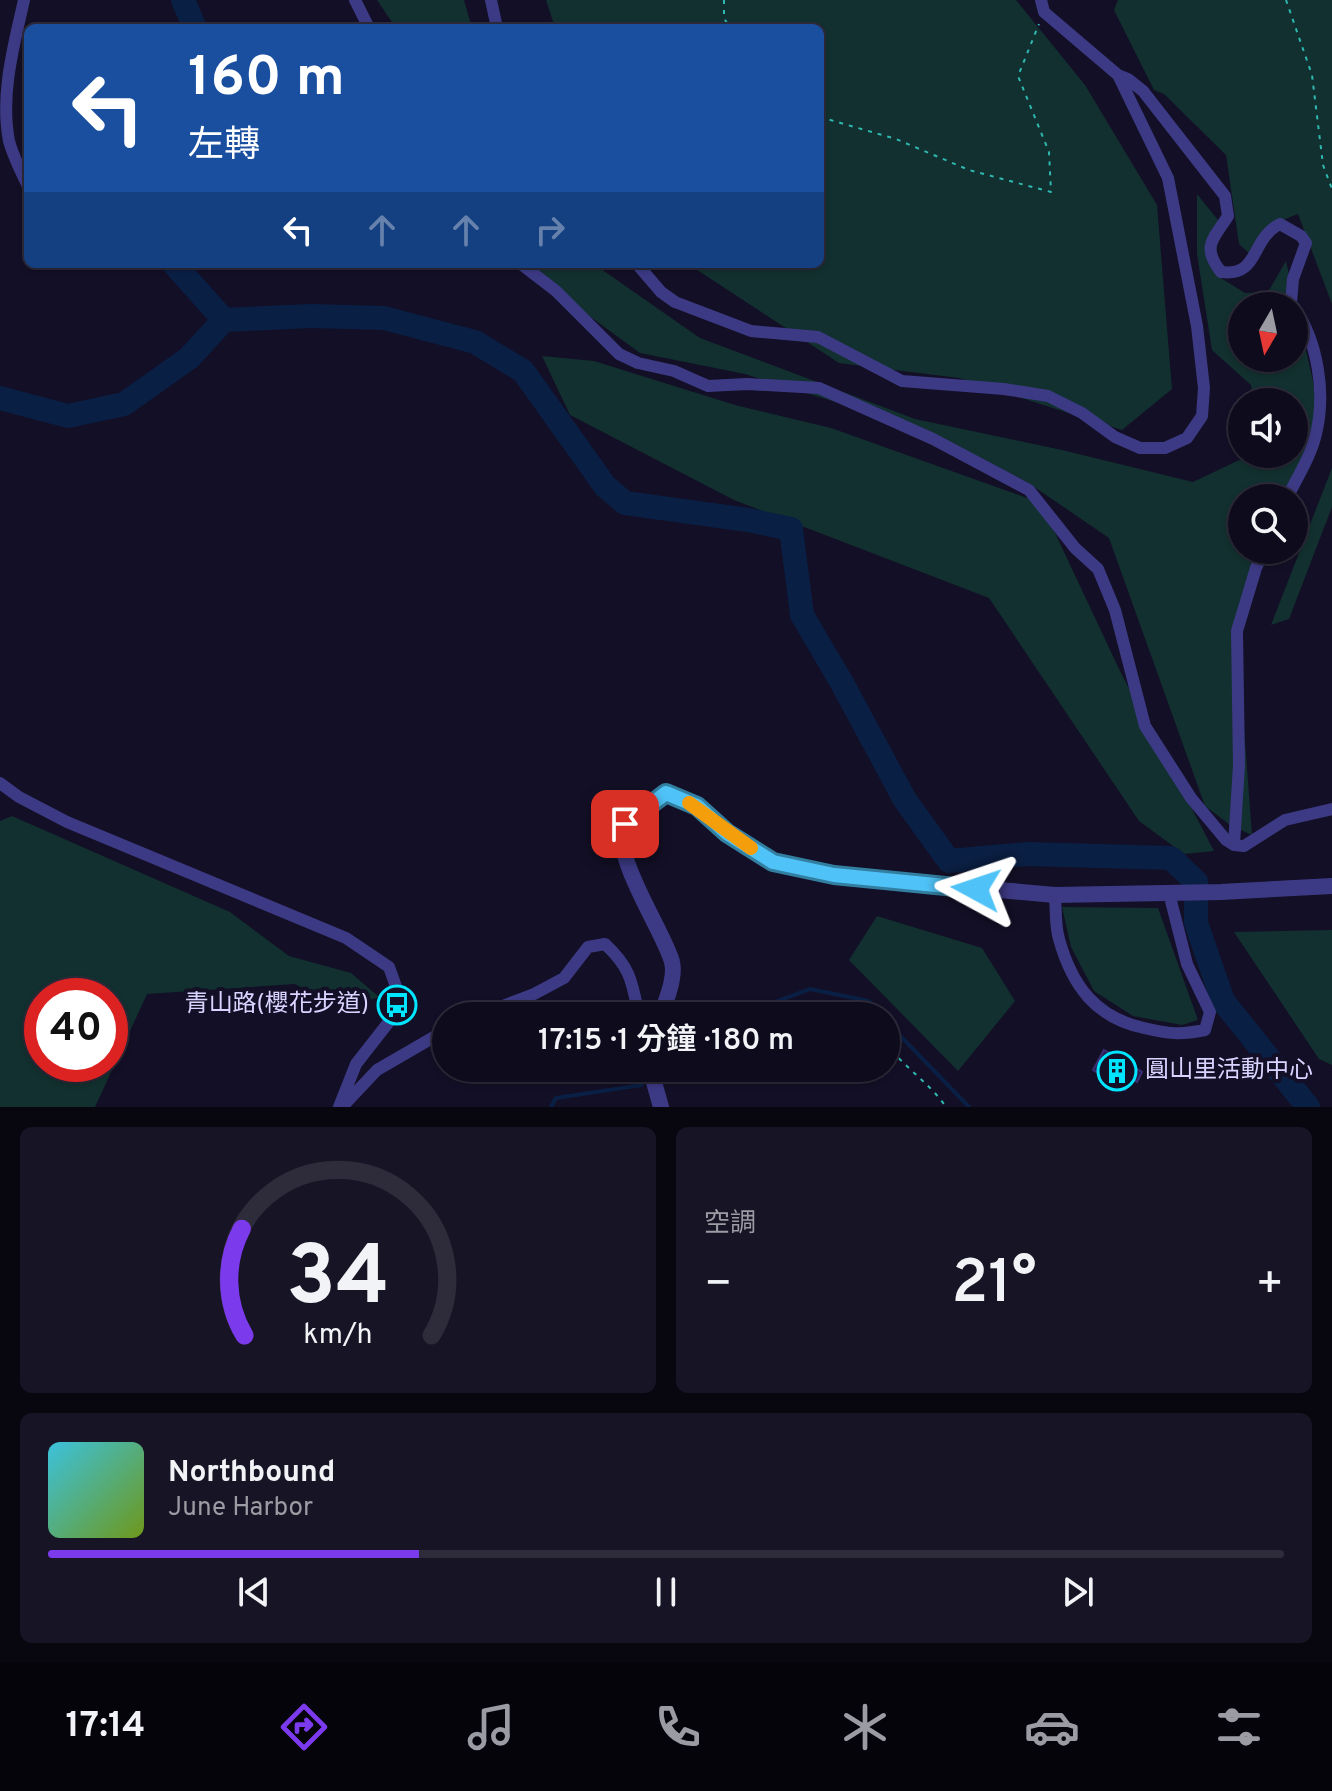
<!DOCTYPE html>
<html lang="zh-TW">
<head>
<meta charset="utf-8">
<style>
	body { margin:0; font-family:Overpass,"Noto Sans TC",sans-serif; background:#171425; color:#f1f3f6; height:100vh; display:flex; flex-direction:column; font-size:30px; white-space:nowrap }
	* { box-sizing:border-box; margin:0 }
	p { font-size:26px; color:#9b9ba3 }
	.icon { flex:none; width:44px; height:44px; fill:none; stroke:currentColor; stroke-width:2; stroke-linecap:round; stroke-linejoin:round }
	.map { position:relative; height:1107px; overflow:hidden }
	.sheet { display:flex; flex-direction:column; gap:20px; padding:20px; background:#08060f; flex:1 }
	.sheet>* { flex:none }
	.hud { position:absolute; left:24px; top:24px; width:800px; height:244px; border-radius:12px; box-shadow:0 2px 6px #0004,0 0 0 2px #2e2b3b; background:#1a4fa0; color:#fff; overflow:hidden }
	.needle { width:52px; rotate:189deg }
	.tools { position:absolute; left:1228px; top:292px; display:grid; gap:16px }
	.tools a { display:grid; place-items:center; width:80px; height:80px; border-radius:50%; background:#0e0b1c; box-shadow:0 2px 6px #0004,0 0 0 2px #2e2b3b; font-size:40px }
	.speed { position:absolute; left:24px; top:978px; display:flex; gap:16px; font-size:40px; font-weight:700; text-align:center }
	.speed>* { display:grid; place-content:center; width:104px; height:104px; border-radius:50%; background:#0e0b1c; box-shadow:0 2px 6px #0004,0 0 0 2px #2e2b3b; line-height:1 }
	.speed .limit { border:12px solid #d22; background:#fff; color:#111 }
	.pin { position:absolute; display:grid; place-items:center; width:68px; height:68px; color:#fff; margin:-34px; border-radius:16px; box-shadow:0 4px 12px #0006 }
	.me { position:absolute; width:88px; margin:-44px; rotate:275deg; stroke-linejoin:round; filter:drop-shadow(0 0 6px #0008) }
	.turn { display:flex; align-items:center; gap:28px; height:168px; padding:0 32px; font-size:36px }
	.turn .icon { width:104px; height:104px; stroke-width:2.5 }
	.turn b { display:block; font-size:56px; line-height:68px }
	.lanes { display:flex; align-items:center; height:76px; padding:0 32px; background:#0003; justify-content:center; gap:40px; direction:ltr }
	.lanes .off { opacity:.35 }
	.big { font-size:60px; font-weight:600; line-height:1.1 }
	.sheet .card { flex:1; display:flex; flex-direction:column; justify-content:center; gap:12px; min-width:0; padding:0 28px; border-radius:12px; background:#171425 }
	.sheet .dial { align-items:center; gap:0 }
	.dial svg { height:208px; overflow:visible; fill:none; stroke:#2e2b3b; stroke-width:7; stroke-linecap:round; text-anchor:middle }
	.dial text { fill:#f1f3f6; stroke:none }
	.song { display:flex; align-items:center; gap:24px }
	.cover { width:96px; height:96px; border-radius:12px; background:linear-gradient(135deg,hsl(190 70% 55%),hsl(80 70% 35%)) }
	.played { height:8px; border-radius:4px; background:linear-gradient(90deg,#7c3aed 30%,#2e2b3b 30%) }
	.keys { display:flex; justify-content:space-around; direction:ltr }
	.heat { display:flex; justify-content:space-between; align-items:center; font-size:44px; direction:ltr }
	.sheet .tiles { flex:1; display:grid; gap:20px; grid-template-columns:1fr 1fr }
	.card:last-child { grid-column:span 2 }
	.trip { position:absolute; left:432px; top:1002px; width:468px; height:80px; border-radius:40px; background:#0e0b1c; box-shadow:0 2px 6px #0004,0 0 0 2px #2e2b3b; font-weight:600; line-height:80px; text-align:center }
	.tab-bar { display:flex; height:128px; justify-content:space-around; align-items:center; background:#06040b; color:#9b9ba3 }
	.tab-bar .icon { width:56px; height:56px }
	.tab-bar .current { color:#7c3aed }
	.tab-bar b { font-size:36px; color:#f1f3f6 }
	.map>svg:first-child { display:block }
</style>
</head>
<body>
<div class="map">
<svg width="1332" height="1107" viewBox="0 0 1332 1107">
	<rect width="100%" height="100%" fill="#130f26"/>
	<!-- green -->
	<path fill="#12302f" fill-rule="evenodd" d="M 377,0 L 464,0 L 472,28 L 396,28 Z
		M 546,0 L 1016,0 L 1085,85 L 1157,205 L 1172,389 L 1122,430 L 959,378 L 839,363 L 688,264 L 820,264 L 820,28 L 555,28 Z
		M 1118,0 L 1332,0 L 1332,304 L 1298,214 L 1273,224 L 1253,257 L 1239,244 L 1226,155 L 1164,94 L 1154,90 L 1114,10 Z
		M 1197,194 L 1218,220 L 1216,275 L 1245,293 L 1268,292 L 1286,261 L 1321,417 L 1284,498 L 1242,498 L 1242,550 L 1262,550 L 1236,651 L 1241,688 L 1252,835 L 1230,825 L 1205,806 L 1109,538 L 1027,482 L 929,431 L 745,374 L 640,353 L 518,264 L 594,264 L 700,338 L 915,419 L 1062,450 L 1193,482 L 1252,454 L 1294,454 L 1294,402 L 1253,402 L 1251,385 L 1212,350 L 1197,254 ZM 1242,306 L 1294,306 L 1294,358 L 1242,358 Z
		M 542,356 L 594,361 L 735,405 L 831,428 L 1041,503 L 1120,671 L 1214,851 L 1184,854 L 1139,821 L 989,598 L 734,500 L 570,415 Z
		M 1332,468 L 1332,507 L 1289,619 L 1271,625 Z
		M 12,816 L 230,912 L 289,956 L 351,973 L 379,997 L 340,1009 L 295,984 L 147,994 L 95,1107 L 0,1107 L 0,821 ZM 42,996 L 110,996 L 110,1064 L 42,1064 Z
		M 1062,907 L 1158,908 L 1198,1020 L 1182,1025 L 1133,1016 L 1094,991 L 1071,947 Z
		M 877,916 L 982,948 L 1015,1001 L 958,1071 L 849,960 Z
		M 1332,930 L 1332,1065 L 1319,1059 L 1234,932 Z"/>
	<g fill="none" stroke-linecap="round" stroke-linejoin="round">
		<!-- stream -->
		<path stroke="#0a1f44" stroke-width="4" d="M 738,1016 L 810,989 L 869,1001 L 882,1016
			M 886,1021 L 969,1107
			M 667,1081 L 680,1079 L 687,1068
			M 551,1107 L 556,1098 L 642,1085"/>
		<!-- river -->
		<path stroke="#0a1f44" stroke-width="24" d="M 183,0 L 195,28
			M 174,264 L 224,320
			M 0,398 L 68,416 L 124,404 L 189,358 L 224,320 L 311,316 L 384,318 L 475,342 L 523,371 L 605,486 L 625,503 L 748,520 L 791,529 L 802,615 L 842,683 L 905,800 L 949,861 L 1027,854 L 1171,858 L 1196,882 L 1196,923 L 1223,1001 L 1308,1107"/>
	</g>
	<!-- building -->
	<path fill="#241b47" stroke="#3b2d73" stroke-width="2" d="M 1104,1050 L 1142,1072 L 1137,1082 L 1133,1079 L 1125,1090 L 1093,1070 Z"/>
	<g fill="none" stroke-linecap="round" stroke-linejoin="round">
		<!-- path -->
		<path stroke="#2fb8b0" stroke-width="2" stroke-dasharray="4 6" stroke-linecap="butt" d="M 724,0 L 724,18 L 730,28
			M 1286,0 L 1312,75 L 1323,165 L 1332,189
			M 820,117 L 896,139 L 969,170 L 1051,192 L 1049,152 L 1018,76 L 1039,24
			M 779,1016 C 808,1010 839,997 866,1016
			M 886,1043 C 903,1067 929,1082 946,1107"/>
		<!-- minor -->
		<path stroke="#3d3a85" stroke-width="12" d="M 24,0 C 14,45 0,94 9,141 C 13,156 21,172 28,186
			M 355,0 L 369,28
			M 491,0 L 497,28
			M 1118,75 L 1128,79 L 1143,91 L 1225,196 L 1228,216 C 1213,240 1201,246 1221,272 C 1260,277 1250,239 1280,224 L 1301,236 L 1306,243 L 1293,279 L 1291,303 L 1293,306
			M 521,264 L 556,291 L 619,354 L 638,363 L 674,371 L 708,386 L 747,384 L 819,388 L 933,439 L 1029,490 L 1075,548 L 1098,569 L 1115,610 L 1145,726 L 1191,798 L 1226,840 L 1234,845 L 1244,846 L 1285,820 L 1332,809
			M 637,264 L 661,292 L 675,302 L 751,331 L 818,337 L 902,381 L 1004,389 L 1048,396 L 1082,413 L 1115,437 L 1140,448 L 1165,448 L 1187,438 L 1202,416 L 1204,388 L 1197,326 L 1168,178 L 1118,75 L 1044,12 L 1041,0
			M 1287,498 C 1297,478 1311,456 1316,434 C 1326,393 1318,342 1294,307
			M 0,783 L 19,797 L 67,822 L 346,938 L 389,967 L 398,992 L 388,1023 L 356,1064 L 339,1107
			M 1234,845 L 1239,765 L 1237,631 L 1256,568 L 1264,550
			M 1055,895 C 1056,909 1055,926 1059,939 C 1072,986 1096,1018 1144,1028 C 1169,1034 1180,1035 1205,1030 L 1210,1012 L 1187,964 L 1169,893
			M 477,1016 L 534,994 L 564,978 L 588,947 L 605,944 C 631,968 632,982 639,1016
			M 343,1106 L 377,1070 L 446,1030"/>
		<!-- tertiary -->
		<path stroke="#3d3a85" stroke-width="16" d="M 660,1016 C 666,1002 676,977 672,962 C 665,933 607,850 626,823 C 635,811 654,801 666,793 L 697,806 L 727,833 L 773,862 L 834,875 L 1055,895 L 1221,892 L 1332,886
			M 650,1068 L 661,1107"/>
	</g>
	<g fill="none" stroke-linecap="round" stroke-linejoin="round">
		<!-- route casing -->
		<g stroke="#337fa1" stroke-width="20">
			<path id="route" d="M 625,824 L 666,793 L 697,806 L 727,833 L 773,862 L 834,875 L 976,889"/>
		</g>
		<!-- route -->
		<use href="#route" stroke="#4fc3f7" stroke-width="14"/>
		<!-- slow -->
		<path stroke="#f59e0b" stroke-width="14" d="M 689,803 L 751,848"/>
	</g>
	<!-- icons -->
	<defs>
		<g id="bus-ring" transform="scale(2)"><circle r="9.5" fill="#130f26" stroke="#00e5ff" stroke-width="1.5"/><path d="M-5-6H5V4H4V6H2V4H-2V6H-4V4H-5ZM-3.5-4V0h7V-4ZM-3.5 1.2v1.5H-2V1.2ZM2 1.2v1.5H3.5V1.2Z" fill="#00e5ff"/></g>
		<g id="building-ring" transform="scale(2)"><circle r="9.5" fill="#130f26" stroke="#00e5ff" stroke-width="1.5"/><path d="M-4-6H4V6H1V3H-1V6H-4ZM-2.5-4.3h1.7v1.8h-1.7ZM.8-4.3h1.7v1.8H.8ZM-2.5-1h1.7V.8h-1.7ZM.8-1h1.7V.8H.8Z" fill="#00e5ff"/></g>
	</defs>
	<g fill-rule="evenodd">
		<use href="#bus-ring" x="397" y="1005"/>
		<use href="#building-ring" x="1117" y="1071"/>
	</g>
	<g text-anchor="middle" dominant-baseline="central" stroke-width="8" stroke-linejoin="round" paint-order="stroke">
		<!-- poi labels -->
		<g font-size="24" fill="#d9d4ff" stroke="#130f26" text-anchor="end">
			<text x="369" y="1005">青山路(櫻花步道)</text>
			<text x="1145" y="1071" text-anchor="start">圓山里活動中心</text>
		</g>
	</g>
</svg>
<div class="tools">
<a><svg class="needle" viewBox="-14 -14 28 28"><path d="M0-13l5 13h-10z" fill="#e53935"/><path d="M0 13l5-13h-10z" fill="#9b9ba3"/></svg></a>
<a><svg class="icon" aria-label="sound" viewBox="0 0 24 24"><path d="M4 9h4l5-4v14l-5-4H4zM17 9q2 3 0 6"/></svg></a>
<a><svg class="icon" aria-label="search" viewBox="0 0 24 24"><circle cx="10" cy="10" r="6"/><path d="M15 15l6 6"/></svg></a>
</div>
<div class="speed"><div class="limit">40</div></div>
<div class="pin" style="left:625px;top:824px;background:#d93025"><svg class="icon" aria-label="arrive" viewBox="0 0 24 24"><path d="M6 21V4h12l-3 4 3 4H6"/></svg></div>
<svg class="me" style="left:976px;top:889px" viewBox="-20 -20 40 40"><path d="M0-17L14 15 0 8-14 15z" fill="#4fc3f7" stroke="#fff" stroke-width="4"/></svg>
<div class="trip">17:15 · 1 分鐘 · 180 m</div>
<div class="hud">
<div class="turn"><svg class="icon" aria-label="left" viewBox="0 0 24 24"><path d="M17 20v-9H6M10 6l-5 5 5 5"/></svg><div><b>160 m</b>左轉</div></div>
<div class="lanes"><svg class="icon" aria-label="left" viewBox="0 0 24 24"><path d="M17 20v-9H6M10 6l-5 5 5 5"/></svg><svg class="icon off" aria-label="ahead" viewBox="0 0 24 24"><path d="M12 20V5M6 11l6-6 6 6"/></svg><svg class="icon off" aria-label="ahead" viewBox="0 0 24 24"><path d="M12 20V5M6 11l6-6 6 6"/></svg><svg class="icon off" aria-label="right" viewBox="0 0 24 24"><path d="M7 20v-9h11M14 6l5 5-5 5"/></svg></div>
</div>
</div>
<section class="sheet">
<div class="tiles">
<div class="card dial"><svg viewBox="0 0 100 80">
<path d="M14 69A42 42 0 1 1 86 69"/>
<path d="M14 69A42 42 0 0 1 13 28" stroke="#7c3aed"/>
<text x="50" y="56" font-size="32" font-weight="700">34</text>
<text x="50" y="72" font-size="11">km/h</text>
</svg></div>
<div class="card"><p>空調</p>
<div class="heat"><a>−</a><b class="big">21°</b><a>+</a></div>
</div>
<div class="card">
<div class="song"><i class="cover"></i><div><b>Northbound</b><p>June Harbor</p></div></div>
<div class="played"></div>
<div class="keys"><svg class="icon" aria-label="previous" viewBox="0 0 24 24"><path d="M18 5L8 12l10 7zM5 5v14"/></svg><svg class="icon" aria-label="pause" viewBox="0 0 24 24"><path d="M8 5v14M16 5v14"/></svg><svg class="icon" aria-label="next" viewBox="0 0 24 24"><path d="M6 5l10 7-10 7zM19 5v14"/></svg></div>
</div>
</div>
</section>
<nav class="tab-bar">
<b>17:14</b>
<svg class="icon current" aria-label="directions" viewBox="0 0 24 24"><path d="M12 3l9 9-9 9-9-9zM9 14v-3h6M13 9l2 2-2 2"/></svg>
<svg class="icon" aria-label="music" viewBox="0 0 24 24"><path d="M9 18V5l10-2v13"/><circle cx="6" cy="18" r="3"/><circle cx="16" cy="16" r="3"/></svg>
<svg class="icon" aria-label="phone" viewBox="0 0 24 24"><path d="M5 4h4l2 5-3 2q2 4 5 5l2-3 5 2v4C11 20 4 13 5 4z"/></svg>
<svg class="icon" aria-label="climate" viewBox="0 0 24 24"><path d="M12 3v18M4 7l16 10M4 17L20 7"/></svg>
<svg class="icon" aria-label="car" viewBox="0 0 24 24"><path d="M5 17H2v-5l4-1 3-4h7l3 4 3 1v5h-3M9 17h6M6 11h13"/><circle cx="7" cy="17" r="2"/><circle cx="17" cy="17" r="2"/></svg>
<svg class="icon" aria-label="filters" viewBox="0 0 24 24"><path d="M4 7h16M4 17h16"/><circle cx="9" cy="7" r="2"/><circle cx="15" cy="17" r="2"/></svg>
</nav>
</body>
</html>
